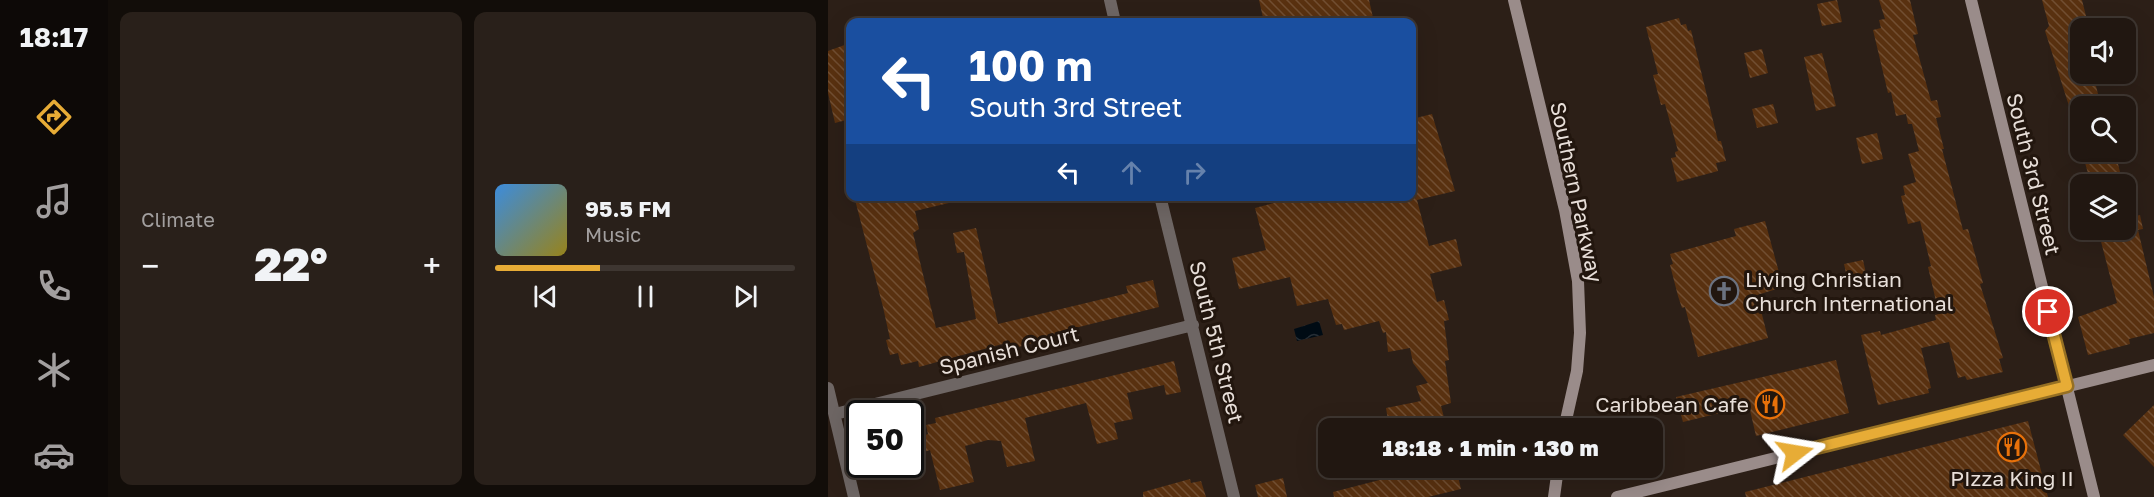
<!DOCTYPE html>
<html lang="en">
<head>
<meta charset="utf-8">
<style>
	body { margin:0; font-family:"Golos Text",sans-serif; background:#29201a; color:#f1f3f6; height:100vh; display:flex; flex-direction:column; font-size:22px; white-space:nowrap }
	* { box-sizing:border-box; margin:0 }
	p { font-size:20px; color:#a29f9f }
	.icon { flex:none; width:33px; height:33px; fill:none; stroke:currentColor; stroke-width:2; stroke-linecap:round; stroke-linejoin:round }
	.map { position:relative; flex:1; overflow:hidden }
	.details { display:flex; flex-direction:column; gap:12px; padding:12px; background:#120d09; width:720px }
	.details>* { flex:none }
	.top-card { position:absolute; left:18px; top:18px; width:570px; height:183px; border-radius:12px; box-shadow:0 6px 24px #0002,0 0 0 2px #3e3631; background:#1a4fa0; color:#fff; overflow:hidden }
	.tools { position:absolute; left:1242px; top:18px; display:grid; gap:12px }
	.tools a { display:grid; place-items:center; width:66px; height:66px; border-radius:12px; background:#211711; box-shadow:0 6px 24px #0002,0 0 0 2px #3e3631; font-size:30px }
	.speed { position:absolute; left:18px; top:400px; display:flex; gap:12px; font-size:30px; font-weight:700; text-align:center }
	.speed>* { display:grid; place-content:center; width:78px; height:78px; border-radius:50%; background:#211711; box-shadow:0 6px 24px #0002,0 0 0 2px #3e3631; line-height:1 }
	.speed .limit { border:3px solid #111; border-radius:9px; background:#fff; color:#111 }
	.pin { position:absolute; display:grid; place-items:center; width:51px; height:51px; color:#fff; margin:-26px; border:3px solid #fff; border-radius:50%; box-shadow:0 2px 6px #0007 }
	.me { position:absolute; width:66px; margin:-33px; rotate:76deg; stroke-linejoin:round; filter:drop-shadow(0 0 4px #0008) }
	.turn { display:flex; align-items:center; gap:21px; height:126px; padding:0 24px; font-size:27px }
	.turn .icon { width:78px; height:78px; stroke-width:2.5 }
	.turn b { display:block; font-size:42px; line-height:51px }
	.lanes { display:flex; align-items:center; height:57px; padding:0 24px; background:#0003; justify-content:center; gap:30px; direction:ltr }
	.lanes .off { opacity:.35 }
	.big { font-size:45px; font-weight:800; line-height:1.1 }
	.details .widget { flex:1; display:flex; flex-direction:column; justify-content:center; gap:9px; min-width:0; padding:0 21px; border-radius:12px; background:#29201a }
	.song { display:flex; align-items:center; gap:18px }
	.cover { width:72px; height:72px; border-radius:9px; background:linear-gradient(135deg,hsl(210 70% 55%),hsl(50 70% 35%)) }
	.played { height:6px; border-radius:3px; background:linear-gradient(90deg,#e7ac36 35%,#3e3631 35%) }
	.keys { display:flex; justify-content:space-around; direction:ltr }
	.heat { display:flex; justify-content:space-between; align-items:center; font-size:33px; direction:ltr }
	.details .tiles { flex:1; display:grid; gap:12px; grid-template-columns:repeat(2,1fr) }
	.trip { position:absolute; left:490px; top:418px; width:345px; height:60px; border-radius:12px; background:#211711; box-shadow:0 6px 24px #0002,0 0 0 2px #3e3631; font-weight:800; line-height:60px; text-align:center }
	main { display:flex; flex:1; min-height:0 }
	.menu { display:flex; flex-direction:column; width:108px; justify-content:space-around; align-items:center; background:#0d0907; color:#a29f9f }
	.menu .icon { width:42px; height:42px }
	.menu .current { color:#e7ac36 }
	.menu b { font-size:27px; color:#f1f3f6 }
	.map>svg:first-child { display:block }
</style>
</head>
<body>
<main>
<nav class="menu">
<b>18:17</b>
<svg class="icon current" aria-label="directions" viewBox="0 0 24 24"><path d="M12 3l9 9-9 9-9-9zM9 14v-3h6M13 9l2 2-2 2"/></svg>
<svg class="icon" aria-label="music" viewBox="0 0 24 24"><path d="M9 18V5l10-2v13"/><circle cx="6" cy="18" r="3"/><circle cx="16" cy="16" r="3"/></svg>
<svg class="icon" aria-label="phone" viewBox="0 0 24 24"><path d="M5 4h4l2 5-3 2q2 4 5 5l2-3 5 2v4C11 20 4 13 5 4z"/></svg>
<svg class="icon" aria-label="climate" viewBox="0 0 24 24"><path d="M12 3v18M4 7l16 10M4 17L20 7"/></svg>
<svg class="icon" aria-label="car" viewBox="0 0 24 24"><path d="M5 17H2v-5l4-1 3-4h7l3 4 3 1v5h-3M9 17h6M6 11h13"/><circle cx="7" cy="17" r="2"/><circle cx="17" cy="17" r="2"/></svg>
</nav>
<section class="details">
<div class="tiles">
<div class="widget"><p>Climate</p>
<div class="heat"><a>−</a><b class="big">22°</b><a>+</a></div>
</div>
<div class="widget">
<div class="song"><i class="cover"></i><div><b>95.5 FM</b><p>Music</p></div></div>
<div class="played"></div>
<div class="keys"><svg class="icon" aria-label="previous" viewBox="0 0 24 24"><path d="M18 5L8 12l10 7zM5 5v14"/></svg><svg class="icon" aria-label="pause" viewBox="0 0 24 24"><path d="M8 5v14M16 5v14"/></svg><svg class="icon" aria-label="next" viewBox="0 0 24 24"><path d="M6 5l10 7-10 7zM19 5v14"/></svg></div>
</div>
</div>
</section>
<div class="map">
<svg width="1326" height="497" viewBox="0 0 1326 497">
	<defs>
		<pattern id="water-waves" width="16" height="10" patternUnits="userSpaceOnUse" patternTransform="scale(1.5)"><rect width="16" height="10" fill="#000b14"/><path d="M0 5q4-4 8 0t8 0" fill="none" stroke="#252e36"/></pattern>
		<pattern id="building-back-hatch" width="6" height="6" patternUnits="userSpaceOnUse" patternTransform="scale(1.5)"><rect width="6" height="6" fill="#593110"/><path d="M-1 5l2 2M0 0l6 6M5-1l2 2" fill="none" stroke="#714e32"/></pattern>
	</defs>
	<rect width="100%" height="100%" fill="#2c1f17"/>
	<!-- water -->
	<path fill="url(#water-waves)" d="M 491,321 L 495,335 L 469,341 L 466,329 Z"/>
	<!-- building -->
	<path fill="url(#building-back-hatch)" d="M 431,0 L 541,0 L 546,22 L 436,22 Z
		M 1009,0 L 1014,22 L 994,26 L 989,4 Z
		M 1051,0 L 1082,0 L 1090,34 L 1085,35 L 1103,101 L 1109,100 L 1113,117 L 1108,118 L 1116,149 L 1114,149 L 1135,230 L 1140,229 L 1155,283 L 1152,284 L 1175,358 L 1171,359 L 1175,372 L 1139,380 L 1137,376 L 1130,378 L 1121,342 L 1093,348 L 1103,388 L 1100,389 L 1101,393 L 1050,405 L 1033,335 L 1052,331 L 1053,335 L 1108,320 L 1107,315 L 1111,314 L 1100,267 L 1103,266 L 1092,221 L 1080,224 L 1073,196 L 1077,195 L 1075,186 L 1088,182 L 1080,154 L 1091,151 L 1084,124 L 1080,124 L 1078,114 L 1068,116 L 1063,92 L 1060,93 L 1045,30 L 1053,28 L 1051,20 L 1057,19 Z
		M 1214,0 L 1254,0 L 1261,28 L 1252,28 L 1252,74 L 1297,74 L 1297,79 L 1268,86 L 1273,106 L 1241,106 L 1217,31 L 1221,26 Z
		M 851,18 L 853,25 L 858,24 L 860,31 L 863,30 L 890,141 L 893,141 L 898,161 L 888,163 L 890,171 L 849,182 L 843,158 L 848,157 L 847,152 L 850,151 L 837,104 L 833,105 L 825,75 L 830,74 L 818,27 Z
		M 22,43 L 22,119 L 7,123 L 0,93 L 0,51 Z
		M 934,49 L 940,73 L 922,78 L 916,53 Z
		M 994,53 L 1008,106 L 988,111 L 976,57 Z
		M 945,104 L 950,123 L 929,128 L 924,109 Z
		M 604,114 L 627,191 L 589,200 L 601,246 L 628,239 L 634,266 L 602,274 L 609,302 L 616,300 L 621,320 L 616,321 L 621,360 L 617,361 L 623,403 L 613,406 L 619,429 L 580,429 L 578,422 L 561,426 L 558,408 L 593,401 L 588,386 L 600,383 L 585,363 L 582,348 L 560,352 L 558,332 L 555,333 L 551,321 L 516,330 L 514,324 L 508,325 L 500,299 L 469,306 L 462,277 L 411,289 L 404,258 L 438,250 L 427,208 L 472,196 L 584,196 L 584,119 Z
		M 1049,133 L 1055,159 L 1034,164 L 1028,138 Z
		M 1254,152 L 1287,152 L 1295,184 L 1263,184 Z
		M 26,196 L 124,196 L 125,202 L 87,211 L 91,229 L 85,233 L 108,328 L 148,319 L 136,252 L 129,253 L 125,233 L 148,228 L 170,324 L 300,293 L 298,286 L 325,280 L 331,307 L 235,331 L 236,334 L 187,348 L 185,343 L 178,343 L 91,367 L 90,361 L 73,365 L 70,353 L 62,355 L 58,340 L 62,339 L 55,307 Z
		M 1312,215 L 1315,229 L 1310,230 L 1326,297 L 1326,333 L 1301,339 L 1302,344 L 1260,355 L 1250,317 L 1289,303 L 1270,230 L 1298,230 L 1298,218 Z
		M 937,221 L 955,287 L 929,295 L 940,338 L 870,357 L 857,307 L 854,308 L 850,296 L 842,265 L 845,264 L 842,254 L 908,236 L 906,229 Z
		M 1035,260 L 1039,278 L 1020,282 L 1016,264 Z
		M 1008,360 L 1021,413 L 928,436 L 921,406 L 855,422 L 848,397 Z
		M 346,361 L 353,392 L 338,395 L 336,385 L 299,393 L 305,419 L 286,423 L 290,439 L 269,444 L 258,403 L 197,418 L 207,461 L 179,467 L 173,441 L 160,440 L 137,446 L 146,482 L 112,490 L 102,450 L 96,452 L 92,437 L 100,434 L 98,425 L 108,423 L 107,418 Z
		M 1326,405 L 1326,467 L 1295,435 Z
		M 1200,421 L 1220,497 L 918,497 L 917,492 Z
		M 598,468 L 628,468 L 633,489 L 600,497 L 506,497 L 505,492 Z
		M 455,478 L 459,497 L 430,497 L 427,485 Z
		M 362,479 L 363,483 L 373,481 L 378,497 L 315,497 L 315,492 Z"/>
	<g fill="none" stroke-linecap="round" stroke-linejoin="round">
		<!-- minor -->
		<path stroke="#6e6664" stroke-width="12" d="M 282,0 L 287,22
			M 332,196 L 406,497
			M 0,388 L 26,497
			M 7,414 L 365,325"/>
		<!-- secondary -->
		<path stroke="#9a8c8a" stroke-width="12" d="M 686,0 L 737,210 L 750,281 L 752,333 L 749,371 L 736,429
			M 1143,0 L 1266,497
			M 726,497 L 730,468
			M 789,497 L 1326,365"/>
	</g>
	<g fill="none" stroke-linecap="round" stroke-linejoin="round">
		<!-- route casing -->
		<g stroke="#967023" stroke-width="15">
			<path id="route" d="M 967,453 L 1239,386 L 1220,312"/>
		</g>
		<!-- route -->
		<use href="#route" stroke="#e7ac36" stroke-width="10"/>
	</g>
	<!-- icons -->
	<defs>
		<g id="church-ring" transform="scale(1.5)"><circle r="9.5" fill="#22160e" stroke="#6b7280" stroke-width="1.5"/><path d="M-1.2-6h2.4v3.5h3.3v2.4h-3.3V6h-2.4V-.1h-3.3v-2.4h3.3Z" fill="#6b7280"/></g>
		<g id="restaurant-ring" transform="scale(1.5)"><circle r="9.5" fill="#22160e" stroke="#e8710a" stroke-width="1.5"/><path d="M-5-6h1v4h1v-4h1v4h1v-4h1v5L-1.5 .5V6h-2V.5L-5-1ZM5-6V6H3V1.5H1.5Q1.5-4 5-6Z" fill="#e8710a"/></g>
	</defs>
	<g fill-rule="evenodd">
		<use href="#church-ring" x="896" y="291"/>
		<use href="#restaurant-ring" x="942" y="404"/>
		<use href="#restaurant-ring" x="1184" y="447"/>
	</g>
	<g text-anchor="middle" dominant-baseline="central" stroke-width="6" stroke-linejoin="round" paint-order="stroke">
		<!-- street labels -->
		<g font-size="21" fill="#e8dfd9" stroke="#22160e">
			<text transform="translate(1206 174) rotate(76)">South 3rd Street</text>
			<text transform="translate(749 192) rotate(78)">Southern Parkway</text>
			<text transform="translate(389 342) rotate(76)">South 5th Street</text>
			<text transform="translate(181 350) rotate(-14)">Spanish Court</text>
		</g>
		<!-- poi labels -->
		<g font-size="21" fill="#e8dfd9" stroke="#22160e" text-anchor="start">
			<text x="917" y="279">Living Christian<tspan x="917" dy="24">Church International</tspan></text>
			<text x="921" y="404" text-anchor="end">Caribbean Cafe</text>
			<text x="1184" y="478" text-anchor="middle">PIzza King II</text>
		</g>
	</g>
</svg>
<div class="tools">
<a><svg class="icon" aria-label="sound" viewBox="0 0 24 24"><path d="M4 9h4l5-4v14l-5-4H4zM17 9q2 3 0 6"/></svg></a>
<a><svg class="icon" aria-label="search" viewBox="0 0 24 24"><circle cx="10" cy="10" r="6"/><path d="M15 15l6 6"/></svg></a>
<a><svg class="icon" aria-label="layers" viewBox="0 0 24 24"><path d="M12 4l9 5-9 5-9-5zM3 14l9 5 9-5"/></svg></a>
</div>
<div class="speed"><div class="limit">50</div></div>
<div class="pin" style="left:1220px;top:312px;background:#d93025"><svg class="icon" aria-label="arrive" viewBox="0 0 24 24"><path d="M6 21V4h12l-3 4 3 4H6"/></svg></div>
<svg class="me" style="left:967px;top:453px" viewBox="-20 -20 40 40"><path d="M0-17L14 15 0 8-14 15z" fill="#e7ac36" stroke="#fff" stroke-width="4"/></svg>
<div class="trip">18:18 · 1 min · 130 m</div>
<div class="top-card">
<div class="turn"><svg class="icon" aria-label="left" viewBox="0 0 24 24"><path d="M17 20v-9H6M10 6l-5 5 5 5"/></svg><div><b>100 m</b>South 3rd Street</div></div>
<div class="lanes"><svg class="icon" aria-label="left" viewBox="0 0 24 24"><path d="M17 20v-9H6M10 6l-5 5 5 5"/></svg><svg class="icon off" aria-label="ahead" viewBox="0 0 24 24"><path d="M12 20V5M6 11l6-6 6 6"/></svg><svg class="icon off" aria-label="right" viewBox="0 0 24 24"><path d="M7 20v-9h11M14 6l5 5-5 5"/></svg></div>
</div>
</div>
</main>
</body>
</html>
